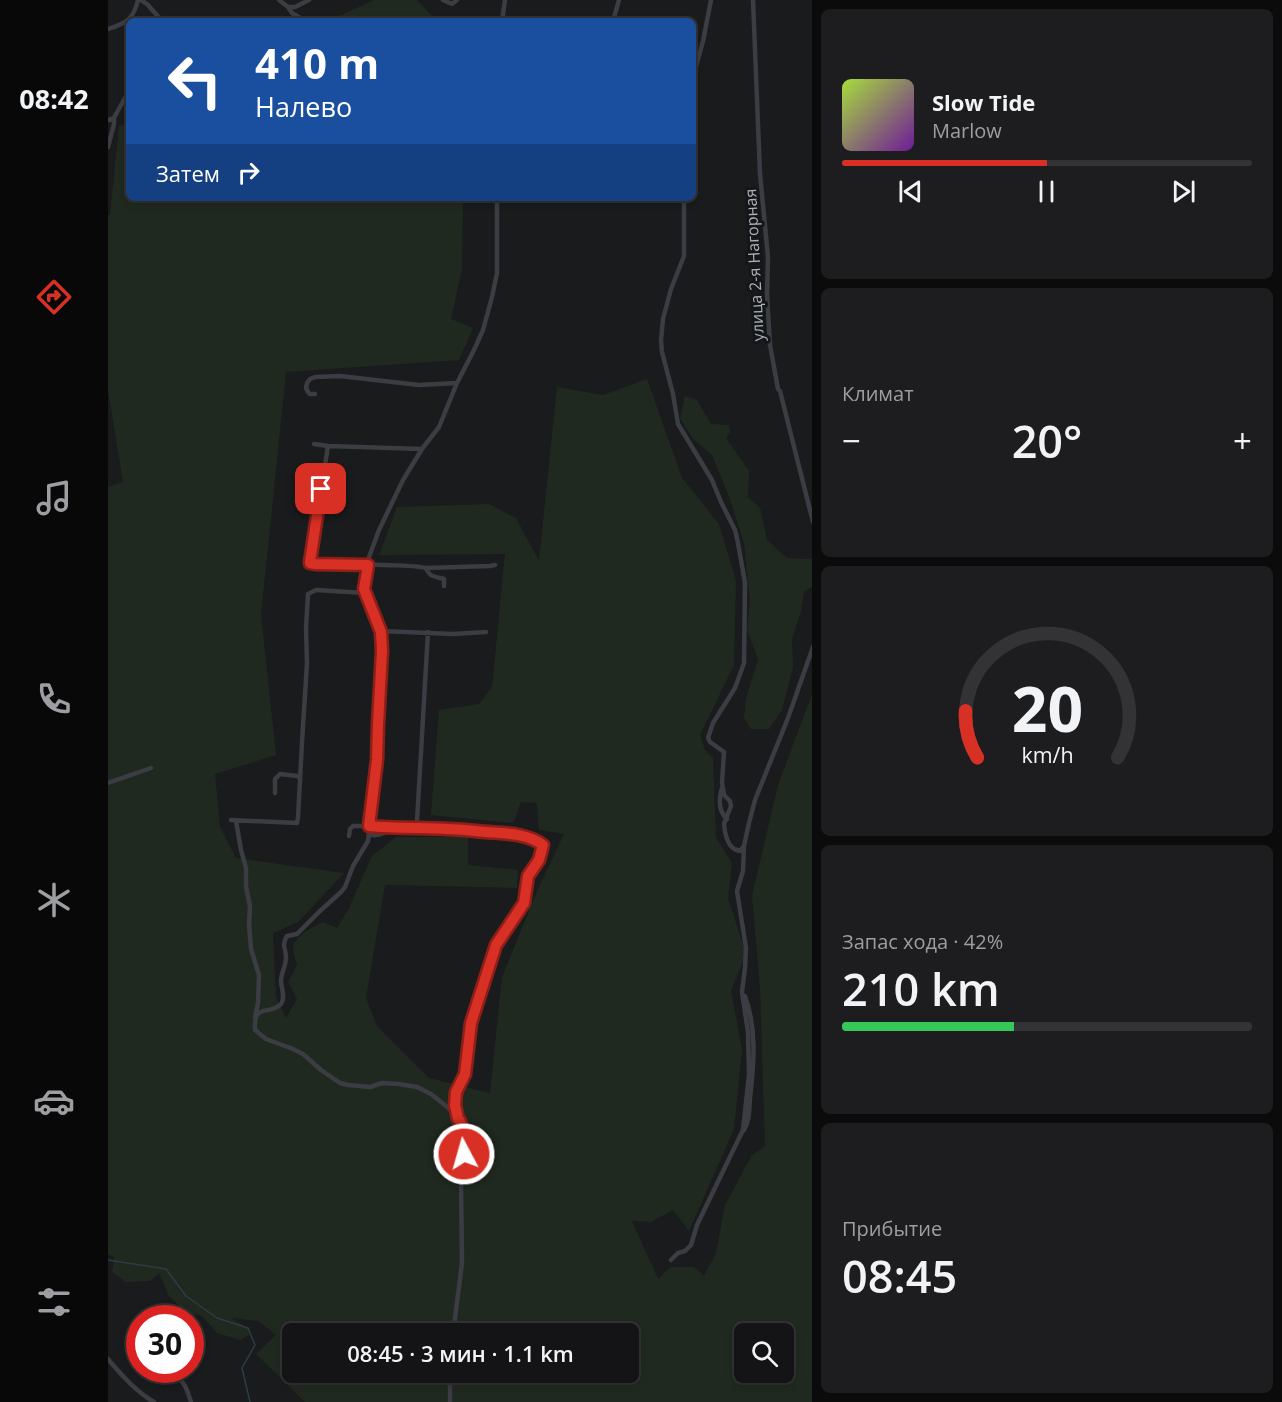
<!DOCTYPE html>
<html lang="ru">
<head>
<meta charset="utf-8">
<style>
	body { margin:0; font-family:"Open Sans",sans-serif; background:#1d1d1f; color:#f1f3f6; height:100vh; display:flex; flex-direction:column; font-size:22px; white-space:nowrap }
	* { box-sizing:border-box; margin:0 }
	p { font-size:20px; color:#9d9ea1 }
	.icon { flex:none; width:33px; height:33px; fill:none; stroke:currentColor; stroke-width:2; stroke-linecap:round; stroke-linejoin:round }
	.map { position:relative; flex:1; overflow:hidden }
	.drawer { display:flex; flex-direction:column; gap:9px; padding:9px; background:#0b0b0c; width:470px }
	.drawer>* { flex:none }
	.banner { position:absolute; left:18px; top:18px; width:570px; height:183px; border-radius:9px; box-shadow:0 3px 9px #0003,0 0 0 2px #333335; background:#1a4fa0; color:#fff; overflow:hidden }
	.fabs { position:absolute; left:626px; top:1323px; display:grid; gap:12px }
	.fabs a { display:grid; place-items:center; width:60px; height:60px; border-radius:9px; background:#141416; box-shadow:0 3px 9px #0003,0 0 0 2px #333335; font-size:30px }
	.speed { position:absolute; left:18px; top:1305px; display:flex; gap:12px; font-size:30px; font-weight:700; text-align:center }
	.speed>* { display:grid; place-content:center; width:78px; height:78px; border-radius:50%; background:#141416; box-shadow:0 3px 9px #0003,0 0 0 2px #333335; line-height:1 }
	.speed .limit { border:9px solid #d22; background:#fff; color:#111 }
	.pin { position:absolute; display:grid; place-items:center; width:51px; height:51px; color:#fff; margin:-26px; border-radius:12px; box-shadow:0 3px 9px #0006 }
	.me { position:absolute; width:66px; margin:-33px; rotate:354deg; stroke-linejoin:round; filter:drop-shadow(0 0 4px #0008) }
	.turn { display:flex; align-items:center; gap:21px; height:126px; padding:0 30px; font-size:27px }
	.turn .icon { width:78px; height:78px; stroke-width:2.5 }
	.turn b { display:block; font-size:42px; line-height:51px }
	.then { display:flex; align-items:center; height:57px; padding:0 30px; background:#0003; gap:12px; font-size:22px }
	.big { font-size:45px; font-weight:600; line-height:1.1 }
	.drawer .card { flex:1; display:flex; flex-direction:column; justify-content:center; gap:9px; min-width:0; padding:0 21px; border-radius:9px; background:#1d1d1f }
	.drawer .dial { align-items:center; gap:0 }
	.dial svg { height:156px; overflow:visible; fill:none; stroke:#333335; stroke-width:7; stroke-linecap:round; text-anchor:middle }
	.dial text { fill:#f1f3f6; stroke:none }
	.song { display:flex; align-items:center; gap:18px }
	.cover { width:72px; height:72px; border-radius:9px; background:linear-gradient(135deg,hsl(80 70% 55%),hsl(280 70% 35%)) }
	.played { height:6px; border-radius:3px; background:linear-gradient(90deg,#d93025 50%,#333335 50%) }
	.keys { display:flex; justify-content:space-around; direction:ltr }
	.heat { display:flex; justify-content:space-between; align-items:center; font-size:33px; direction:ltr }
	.charge { height:9px; border-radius:4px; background:linear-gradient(90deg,#34c759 42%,#333335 0) }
	.trip { position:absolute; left:174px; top:1323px; width:357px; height:60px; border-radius:9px; background:#141416; box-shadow:0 3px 9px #0003,0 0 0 2px #333335; font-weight:600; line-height:60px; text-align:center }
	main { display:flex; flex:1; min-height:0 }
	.tabs { display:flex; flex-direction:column; width:108px; justify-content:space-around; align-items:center; background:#080809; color:#9d9ea1 }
	.tabs .icon { width:42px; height:42px }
	.tabs .current { color:#d93025 }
	.tabs b { font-size:27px; color:#f1f3f6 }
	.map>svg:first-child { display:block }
</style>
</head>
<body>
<main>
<nav class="tabs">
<b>08:42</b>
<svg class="icon current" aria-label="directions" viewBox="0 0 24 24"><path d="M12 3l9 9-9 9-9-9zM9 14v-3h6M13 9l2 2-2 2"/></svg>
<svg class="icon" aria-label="music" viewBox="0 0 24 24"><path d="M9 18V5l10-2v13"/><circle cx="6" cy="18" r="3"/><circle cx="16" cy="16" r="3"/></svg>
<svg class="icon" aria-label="phone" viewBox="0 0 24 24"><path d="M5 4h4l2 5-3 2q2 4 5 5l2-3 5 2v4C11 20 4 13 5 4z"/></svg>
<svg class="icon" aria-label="climate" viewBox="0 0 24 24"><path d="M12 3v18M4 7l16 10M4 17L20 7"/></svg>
<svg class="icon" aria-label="car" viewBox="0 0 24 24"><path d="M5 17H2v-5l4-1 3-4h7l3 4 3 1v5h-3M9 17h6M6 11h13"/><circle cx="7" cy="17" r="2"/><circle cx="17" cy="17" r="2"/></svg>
<svg class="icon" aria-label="filters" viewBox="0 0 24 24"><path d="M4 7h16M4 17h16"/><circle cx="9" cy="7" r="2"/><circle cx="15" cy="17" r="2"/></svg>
</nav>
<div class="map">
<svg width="705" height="1402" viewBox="0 0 705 1402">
	<rect width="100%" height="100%" fill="#1a1b1d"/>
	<!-- green -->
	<path fill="#202920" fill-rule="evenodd" d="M 266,0 L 309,0 L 329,21 L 227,21 L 227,18 Z
		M 11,125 L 21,126 L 21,198 L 355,198 L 354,269 L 343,319 L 365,328 L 351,360 L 178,372 L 153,615 L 168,755 L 107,774 L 112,827 L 128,858 L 236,873 L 190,922 L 165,933 L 168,997 L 178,1018 L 189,999 L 180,982 L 189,965 C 188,960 185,954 185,949 C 185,936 205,927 215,922 L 229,928 L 240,910 L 264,856 L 288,837 L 360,837 L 360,865 L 410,870 L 409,888 L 277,885 L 258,998 L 269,1026 L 321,1078 L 382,1093 L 394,977 L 430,889 L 456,834 L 431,830 L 429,803 L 413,802 L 405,823 L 323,815 L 331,710 L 371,704 L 384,687 L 397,554 L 271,555 L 289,507 L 381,504 L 408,518 L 431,561 L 449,387 L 495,395 L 539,379 L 574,478 L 611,524 L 628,581 L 626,665 L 592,735 L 597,750 L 605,758 L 608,838 L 624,863 L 620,898 L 638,954 L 623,991 L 634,1049 L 626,1129 L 581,1231 L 565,1210 L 543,1222 L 524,1221 L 550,1279 L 563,1267 L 586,1267 L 596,1276 L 608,1253 L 617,1205 L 644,1155 L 657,1146 L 652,988 L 644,896 L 670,785 L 704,694 L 704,1402 L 197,1402 L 148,1354 L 168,1335 L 150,1321 L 123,1318 L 140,1328 L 141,1335 L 132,1340 L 109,1333 L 94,1316 L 77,1312 L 61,1296 L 51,1273 L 42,1281 L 18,1282 L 4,1272 L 6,1257 L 0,1254 L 0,487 L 15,482 L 0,390 L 0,215 L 2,215 ZM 184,1334 L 520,1334 L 520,1372 L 184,1372 ZM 636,1334 L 675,1334 L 675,1372 L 636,1372 Z
		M 577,396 L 589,400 L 603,424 L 621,425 L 622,432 L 618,438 L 641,471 L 640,497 L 652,508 L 659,540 L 679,558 L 698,559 L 704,558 L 704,587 L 696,591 L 693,611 L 684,639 L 685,668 L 674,710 L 661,729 L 643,729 L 636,718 L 638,699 L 650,659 L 639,630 L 642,601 L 636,543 L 622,499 L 604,455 L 585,439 L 572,418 Z"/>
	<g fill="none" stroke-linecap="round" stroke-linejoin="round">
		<!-- stream -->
		<path stroke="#2e3c43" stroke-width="1.5" d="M 0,1260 L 58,1269 L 78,1296 L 109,1318 L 140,1328 L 147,1345 L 134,1368 L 142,1402"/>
		<!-- minor -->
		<path stroke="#3b3d43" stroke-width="4.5" d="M 33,0 L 40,5 L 54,21
			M 171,0 L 180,7 L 187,7 L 201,0
			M 335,0 L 344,4 L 349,0
			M 645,0 L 652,174 L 660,257 L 659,295 L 662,345 L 670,389 L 672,391 L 705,522
			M 180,7 L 184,13 L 197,21
			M 394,21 L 397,0
			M 505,21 L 511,0
			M 0,29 C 19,23 25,20 30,0
			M 585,78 L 595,41 L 603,0
			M 0,120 L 6,118 L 8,114 L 21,91
			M 0,147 L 6,124 L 6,118
			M 576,198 L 576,256 L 563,289 L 555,319 L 553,340 L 554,352 L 565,394 L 570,424 L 604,480 L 613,502 L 627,530 L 630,543 L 637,583 L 636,663 L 627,688 L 605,723 L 600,738 L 602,742 L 616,752 L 614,783 L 616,795 L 622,801 L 623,806 L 616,824 L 617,832 L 619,839 L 622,845 L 626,849 L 632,851 L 636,846
			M 207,394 L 202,394 L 200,392 L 198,388 L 199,383 L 202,379 L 207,377 L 232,376 L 311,385 L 349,383
			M 206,444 L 220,446
			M 314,449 L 220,446 L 202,562 L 203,563 L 207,564 L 260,565 C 265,564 314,566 317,568 C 319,569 320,573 323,575 C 326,577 333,578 336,579 L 336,586
			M 317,568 L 382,566 L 387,565
			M 273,631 L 345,634 L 378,632
			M 0,783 L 43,768
			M 614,788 C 611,798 610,811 619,819
			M 167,793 L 167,779 L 172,774 L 189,776 L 192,778
			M 123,820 L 189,823 L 190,818 L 194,742 L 199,663 L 198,628 L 200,594 L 208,590 L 257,593
			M 128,821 L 133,850 L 138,868 L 138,887 L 142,906 L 141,925 L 143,949 L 151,975 L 150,1003 L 147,1017
			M 306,829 L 309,821 L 320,632
			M 261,832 L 263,835 C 271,836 277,835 281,828
			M 241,836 L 242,829 L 245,826 L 261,826 L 292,829 L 357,829 L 421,837 L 435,845 L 431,860 L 420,876 L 416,903 L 412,911 L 388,945 L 363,1023 L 357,1074 L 348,1092 L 347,1105 L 349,1119 L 346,1125 L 346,1146 L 351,1163 L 353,1178 L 354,1263 L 345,1334
			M 348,1114 L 323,1094 L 309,1087 L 291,1084 L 274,1083 L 262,1087 L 240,1085 L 232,1083 L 213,1070 L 195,1054 L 185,1049 L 158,1039 L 147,1030 C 145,1002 162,1016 173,1004 C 178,997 173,988 173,981 C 173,973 178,966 178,958 C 178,948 173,946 179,936 L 189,934 L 211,912 L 233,892 L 237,887 L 245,866 L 260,841 L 269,760 L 270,724 L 274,651 L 273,631 L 256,589 L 261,557 L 271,530 L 295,480 L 314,449 L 331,427 L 349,383 L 366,350 L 375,330 L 384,297 L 389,273 L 389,198
			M 349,1119 C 359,1132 359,1151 351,1164
			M 636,1130 C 642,1120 641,1109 642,1098 C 646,1064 649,1029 637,996
			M 563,1260 L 570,1253 L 577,1251 L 583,1245 L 589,1225 L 635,1130 L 641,1075 L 640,1032 L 634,992 L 637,968 L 638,948 L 629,891 L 635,871 L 636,846 L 641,823 L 647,800 L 680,718 L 705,647
			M 0,1359 C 13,1375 28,1392 46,1402
			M 59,1370 C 64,1375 71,1377 75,1383 C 79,1388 81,1396 83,1402
			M 342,1372 L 342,1402"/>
	</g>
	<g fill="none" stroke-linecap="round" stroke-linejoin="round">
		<!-- route casing -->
		<g stroke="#8d1f18" stroke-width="15">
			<path id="route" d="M 213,489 L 202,562 L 202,563 L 207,564 L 260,565 L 256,589 L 273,632 L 274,651 L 270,724 L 269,760 L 261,826 C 297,829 332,827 368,831 C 390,834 416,831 435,845 L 431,860 L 420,876 L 416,903 L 388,945 L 363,1023 L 357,1074 L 348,1092 L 347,1105 L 350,1119 L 352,1121 L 356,1134 L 357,1148 L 356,1154"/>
		</g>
		<!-- route -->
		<use href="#route" stroke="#d93025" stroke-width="10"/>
	</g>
	<g text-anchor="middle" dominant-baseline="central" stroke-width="6" stroke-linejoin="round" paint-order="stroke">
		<!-- street labels -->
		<g font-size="16" fill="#acb3be" stroke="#151618">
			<text transform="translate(646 265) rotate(-93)">улица 2-я Нагорная</text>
		</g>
	</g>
</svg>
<div class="fabs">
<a><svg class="icon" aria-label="search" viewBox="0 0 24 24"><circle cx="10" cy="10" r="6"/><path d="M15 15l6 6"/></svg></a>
</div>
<div class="speed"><div class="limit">30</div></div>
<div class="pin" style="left:213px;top:489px;background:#d93025"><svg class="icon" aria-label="arrive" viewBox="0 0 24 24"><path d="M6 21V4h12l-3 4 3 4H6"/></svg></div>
<svg class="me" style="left:356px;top:1154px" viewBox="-20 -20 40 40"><circle r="17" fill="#d93025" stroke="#fff" stroke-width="3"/><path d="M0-11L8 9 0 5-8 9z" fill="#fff"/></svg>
<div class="trip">08:45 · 3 мин · 1.1 km</div>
<div class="banner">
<div class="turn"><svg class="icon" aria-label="left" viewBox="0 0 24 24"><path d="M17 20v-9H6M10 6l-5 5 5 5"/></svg><div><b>410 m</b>Налево</div></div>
<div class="then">Затем<svg class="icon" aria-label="right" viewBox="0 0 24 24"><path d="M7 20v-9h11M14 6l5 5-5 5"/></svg></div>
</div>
</div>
<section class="drawer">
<div class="card">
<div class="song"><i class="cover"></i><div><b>Slow Tide</b><p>Marlow</p></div></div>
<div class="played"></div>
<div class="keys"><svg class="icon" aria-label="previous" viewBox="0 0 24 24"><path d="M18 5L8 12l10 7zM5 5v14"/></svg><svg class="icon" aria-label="pause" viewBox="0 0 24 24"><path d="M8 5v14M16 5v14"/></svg><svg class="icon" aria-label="next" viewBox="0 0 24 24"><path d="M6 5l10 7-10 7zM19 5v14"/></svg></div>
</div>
<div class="card"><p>Климат</p>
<div class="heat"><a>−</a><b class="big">20°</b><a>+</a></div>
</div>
<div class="card dial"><svg viewBox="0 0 100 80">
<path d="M14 69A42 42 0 1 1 86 69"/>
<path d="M14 69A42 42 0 0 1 8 45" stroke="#d93025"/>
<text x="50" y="56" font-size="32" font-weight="700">20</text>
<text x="50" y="72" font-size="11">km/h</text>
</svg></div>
<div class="card"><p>Запас хода · 42%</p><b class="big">210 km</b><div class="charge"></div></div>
<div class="card"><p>Прибытие</p><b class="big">08:45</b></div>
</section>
</main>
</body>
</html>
